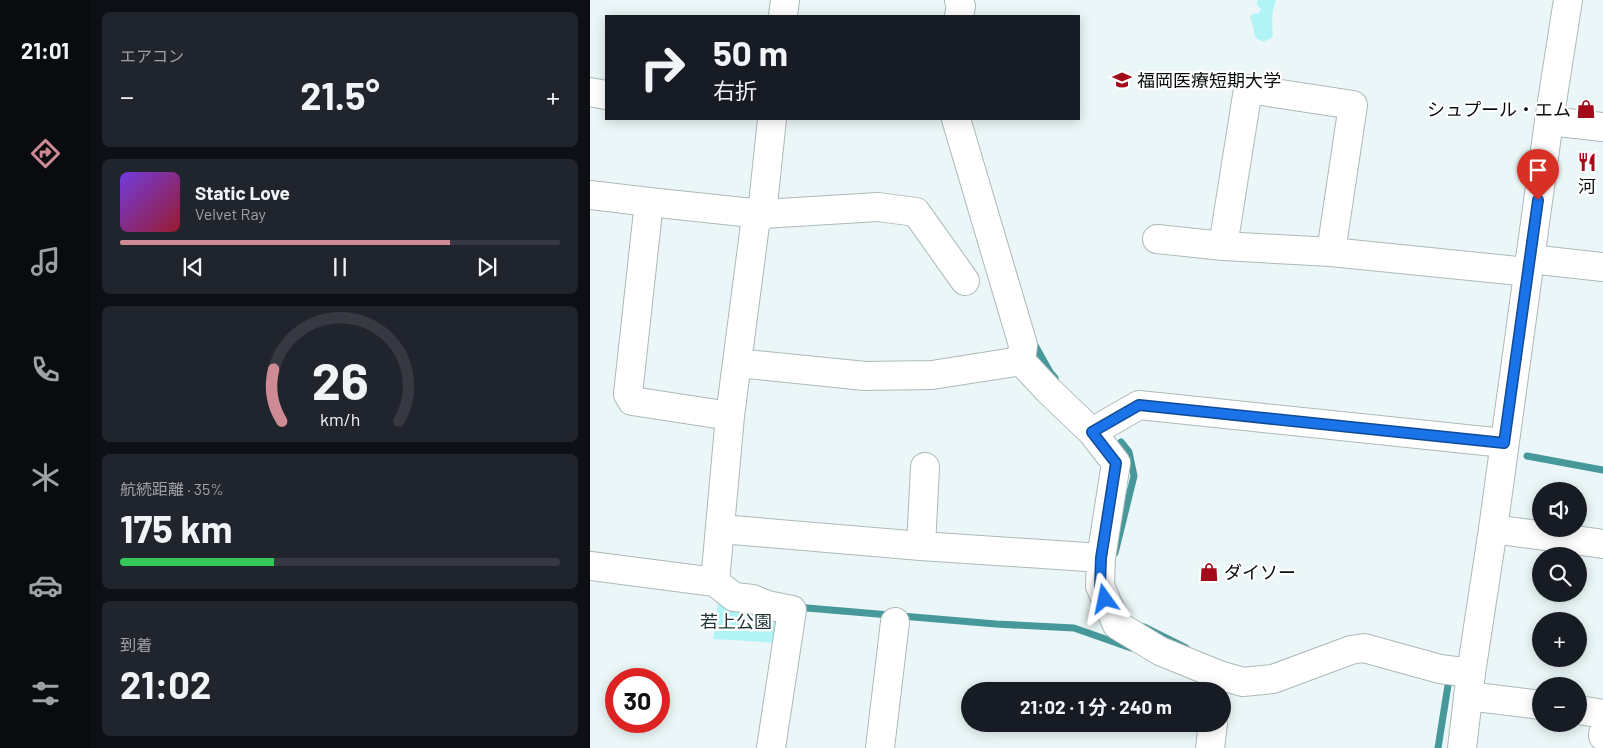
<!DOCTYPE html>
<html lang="ja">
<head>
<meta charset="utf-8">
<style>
	body { margin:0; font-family:Barlow,"Noto Sans JP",sans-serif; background:#20242c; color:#f1f3f6; height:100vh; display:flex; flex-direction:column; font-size:19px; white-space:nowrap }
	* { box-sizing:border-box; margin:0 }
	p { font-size:16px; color:#9ea1a6 }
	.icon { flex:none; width:28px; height:28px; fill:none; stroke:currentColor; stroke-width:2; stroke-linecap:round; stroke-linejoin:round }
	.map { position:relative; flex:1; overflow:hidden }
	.side { display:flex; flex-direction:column; gap:12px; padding:12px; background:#0d0f14; width:500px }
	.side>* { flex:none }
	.banner { position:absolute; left:15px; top:15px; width:475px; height:105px; border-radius:0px; box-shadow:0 2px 12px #0003; background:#171b24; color:#f1f3f6; overflow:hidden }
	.controls { position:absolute; left:942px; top:482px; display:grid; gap:10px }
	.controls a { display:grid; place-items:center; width:55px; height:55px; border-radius:50%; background:#171b24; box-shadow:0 2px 12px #0003; font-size:25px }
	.speed { position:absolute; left:15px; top:668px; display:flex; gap:10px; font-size:25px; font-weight:700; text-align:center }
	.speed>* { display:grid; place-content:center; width:65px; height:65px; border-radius:50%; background:#171b24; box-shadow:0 2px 12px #0003; line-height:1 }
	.speed .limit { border:8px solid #d22; background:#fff; color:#111 }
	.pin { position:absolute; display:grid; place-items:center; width:42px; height:42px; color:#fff; margin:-51px -21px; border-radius:50% 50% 50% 0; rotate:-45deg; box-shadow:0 0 5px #0007 }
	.pin .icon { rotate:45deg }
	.me { position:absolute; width:55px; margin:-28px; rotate:348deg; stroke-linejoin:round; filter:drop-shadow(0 0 4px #0008) }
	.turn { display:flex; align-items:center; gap:18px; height:105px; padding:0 25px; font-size:22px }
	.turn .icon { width:65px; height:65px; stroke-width:2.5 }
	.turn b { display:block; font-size:35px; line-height:42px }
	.big { font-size:38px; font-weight:700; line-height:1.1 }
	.side .card { flex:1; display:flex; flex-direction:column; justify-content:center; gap:8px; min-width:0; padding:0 18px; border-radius:8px; background:#20242c }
	.side .dial { align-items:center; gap:0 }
	.dial svg { height:130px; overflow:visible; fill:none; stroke:#363941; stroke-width:7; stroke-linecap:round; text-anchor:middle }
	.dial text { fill:#f1f3f6; stroke:none }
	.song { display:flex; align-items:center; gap:15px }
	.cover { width:60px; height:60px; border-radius:8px; background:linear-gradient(135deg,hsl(260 70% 55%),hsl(350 70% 35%)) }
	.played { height:5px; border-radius:2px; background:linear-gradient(90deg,#ce8b93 75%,#363941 75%) }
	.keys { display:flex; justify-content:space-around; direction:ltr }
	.heat { display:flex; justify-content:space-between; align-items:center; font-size:28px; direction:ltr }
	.charge { height:8px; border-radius:4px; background:linear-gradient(90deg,#34c759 35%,#363941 0) }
	.trip { position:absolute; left:371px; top:682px; width:270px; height:50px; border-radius:25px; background:#171b24; box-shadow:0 2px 12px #0003; font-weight:700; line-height:50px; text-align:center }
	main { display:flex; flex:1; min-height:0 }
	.menu { display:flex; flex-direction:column; width:90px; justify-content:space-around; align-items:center; background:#090b0e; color:#9ea1a6 }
	.menu .icon { width:35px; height:35px }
	.menu .on { color:#ce8b93 }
	.menu b { font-size:22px; color:#f1f3f6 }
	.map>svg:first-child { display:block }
</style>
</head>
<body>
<main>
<nav class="menu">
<b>21:01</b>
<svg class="icon on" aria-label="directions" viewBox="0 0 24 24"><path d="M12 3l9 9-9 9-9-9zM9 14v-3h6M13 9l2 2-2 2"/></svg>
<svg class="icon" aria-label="music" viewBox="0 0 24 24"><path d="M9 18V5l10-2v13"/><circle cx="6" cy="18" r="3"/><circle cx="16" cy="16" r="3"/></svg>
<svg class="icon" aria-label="phone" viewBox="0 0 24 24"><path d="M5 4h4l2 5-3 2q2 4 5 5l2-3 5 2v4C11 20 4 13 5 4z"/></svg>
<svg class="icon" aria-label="climate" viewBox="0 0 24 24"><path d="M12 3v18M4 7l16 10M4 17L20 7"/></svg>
<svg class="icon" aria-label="car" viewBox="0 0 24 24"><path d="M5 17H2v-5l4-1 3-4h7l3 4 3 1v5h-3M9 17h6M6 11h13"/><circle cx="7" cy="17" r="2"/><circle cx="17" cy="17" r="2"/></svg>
<svg class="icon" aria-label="filters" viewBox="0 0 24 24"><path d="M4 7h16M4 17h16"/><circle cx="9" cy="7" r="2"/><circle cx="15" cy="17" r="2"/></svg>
</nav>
<section class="side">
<div class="card"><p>エアコン</p>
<div class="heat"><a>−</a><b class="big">21.5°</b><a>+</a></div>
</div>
<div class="card">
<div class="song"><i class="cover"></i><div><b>Static Love</b><p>Velvet Ray</p></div></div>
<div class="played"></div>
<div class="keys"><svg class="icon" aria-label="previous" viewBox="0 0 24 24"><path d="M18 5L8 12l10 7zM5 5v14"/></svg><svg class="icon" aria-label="pause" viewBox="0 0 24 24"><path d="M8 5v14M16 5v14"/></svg><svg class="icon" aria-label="next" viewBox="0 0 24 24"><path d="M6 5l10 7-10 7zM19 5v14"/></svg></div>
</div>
<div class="card dial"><svg viewBox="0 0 100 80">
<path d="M14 69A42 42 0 1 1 86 69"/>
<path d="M14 69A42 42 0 0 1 9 37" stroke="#ce8b93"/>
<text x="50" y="56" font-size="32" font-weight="700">26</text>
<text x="50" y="72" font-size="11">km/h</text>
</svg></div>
<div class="card"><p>航続距離 · 35%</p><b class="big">175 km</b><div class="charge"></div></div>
<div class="card"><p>到着</p><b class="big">21:02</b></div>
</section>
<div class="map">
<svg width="1013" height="748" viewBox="0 0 1013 748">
	<rect width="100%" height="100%" fill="#eaf6f7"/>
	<!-- green -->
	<path fill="#b1f4f6" d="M 667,0 L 686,0 C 681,11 682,25 683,37 L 673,42 L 665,37 L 662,22 L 660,18 L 662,14 L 669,13 L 671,9 L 667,5 Z
		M 129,598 L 193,612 L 189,643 L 123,639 Z"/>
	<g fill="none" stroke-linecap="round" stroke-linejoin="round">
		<!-- stream -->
		<path stroke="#46989a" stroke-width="7" d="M 442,340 L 460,372 L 465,378
			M 937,456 L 1013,470
			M 525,553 L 544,476 L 539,452 L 531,442
			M 207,605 L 217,608 L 406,624 L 484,628 L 541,648
			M 554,627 L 596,648
			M 848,748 L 859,679"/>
		<!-- minor casing -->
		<g stroke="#adb9b9" stroke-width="30">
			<path id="minor" d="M 369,0 L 371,6 L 369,16
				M 193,16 L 195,0
				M 0,92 L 16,95
				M 366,119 L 433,345 L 431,361 L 459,391 L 502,432 L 526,463 L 511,558 L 510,586 L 527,625 L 570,651 L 629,675 L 653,682 L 683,679 L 761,650 L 774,648 L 850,669 L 881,673
				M 959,121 L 1013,127
				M 0,195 L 59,202
				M 567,239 L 633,246 L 741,252 L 938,272
				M 633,246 L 658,89 L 763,105 L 741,252
				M 940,259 L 1013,267
				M 147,363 L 275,376 L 342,375 L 431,361
				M 140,416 L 42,401 L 38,394 L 59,202 L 172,214 L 288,207 L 326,212 L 375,281
				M 502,432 L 549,405 L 914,443
				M 131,529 L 331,546 L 511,558
				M 903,529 L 1013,544
				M 331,546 L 335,467
				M 0,566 L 125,582
				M 878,696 L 951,705
				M 989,710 L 1013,714
				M 1013,734 L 1013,736
				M 181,748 L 202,610 L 177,605 L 163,599 L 144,597 L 125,582 L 140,416 L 165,225 L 172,214 L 182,119
				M 290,748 L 305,622
				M 620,748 L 623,724"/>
		</g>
		<!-- tertiary casing -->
		<g stroke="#adb9b9" stroke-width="30">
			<path id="tertiary" d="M 872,748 L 881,673 L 903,529 L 959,121 L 978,0"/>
		</g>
		<!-- minor -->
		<use href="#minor" stroke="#fff" stroke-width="28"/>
		<!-- tertiary -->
		<use href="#tertiary" stroke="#fff" stroke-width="28"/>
	</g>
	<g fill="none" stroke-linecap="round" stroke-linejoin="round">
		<!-- route casing -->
		<g stroke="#114b97" stroke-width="12">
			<path id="route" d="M 515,599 L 510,586 L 511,558 L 526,463 L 502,432 L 549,405 L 914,443 L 948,200"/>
		</g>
		<!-- route -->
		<use href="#route" stroke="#1a73e8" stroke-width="9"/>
	</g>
	<!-- icons -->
	<defs>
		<g id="university-bare" transform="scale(1.5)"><path d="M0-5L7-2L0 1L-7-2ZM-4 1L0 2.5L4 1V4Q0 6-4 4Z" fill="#a40b1a" stroke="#fff" stroke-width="2.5" paint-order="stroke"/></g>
		<g id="shop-bare" transform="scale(1.5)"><path d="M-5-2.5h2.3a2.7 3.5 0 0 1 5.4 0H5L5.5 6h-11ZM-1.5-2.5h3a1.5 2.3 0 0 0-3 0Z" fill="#a40b1a" stroke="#fff" stroke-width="2.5" paint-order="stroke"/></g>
		<g id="restaurant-bare" transform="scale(1.5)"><path d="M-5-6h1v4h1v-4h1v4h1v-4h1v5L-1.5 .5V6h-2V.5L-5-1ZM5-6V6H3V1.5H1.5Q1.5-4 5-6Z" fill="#a40b1a" stroke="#fff" stroke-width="2.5" paint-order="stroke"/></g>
	</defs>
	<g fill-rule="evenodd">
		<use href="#university-bare" x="532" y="80"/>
		<use href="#shop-bare" x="996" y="109"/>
		<use href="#restaurant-bare" x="997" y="162"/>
		<use href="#shop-bare" x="619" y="572"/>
	</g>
	<g text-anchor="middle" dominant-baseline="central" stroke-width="4.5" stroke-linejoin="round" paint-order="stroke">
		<!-- poi labels -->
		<g font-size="18" fill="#090d0d" stroke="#fff" text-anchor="start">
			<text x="547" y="80">福岡医療短期大学</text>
			<text x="981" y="109" text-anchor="end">シュプール・エム</text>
			<text x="997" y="186" text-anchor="middle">河</text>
			<text x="634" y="572">ダイソー</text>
		</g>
		<!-- park labels -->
		<g font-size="18" fill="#1e3333" stroke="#fff">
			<text x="146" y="621">若上公園</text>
		</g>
	</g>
</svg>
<div class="controls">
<a><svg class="icon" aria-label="sound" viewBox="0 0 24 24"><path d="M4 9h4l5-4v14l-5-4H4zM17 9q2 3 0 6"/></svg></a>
<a><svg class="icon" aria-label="search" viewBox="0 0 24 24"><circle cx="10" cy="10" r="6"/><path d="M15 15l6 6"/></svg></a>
<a>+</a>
<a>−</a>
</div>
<div class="speed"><div class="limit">30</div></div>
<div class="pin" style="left:948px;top:200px;background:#d93025"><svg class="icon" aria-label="arrive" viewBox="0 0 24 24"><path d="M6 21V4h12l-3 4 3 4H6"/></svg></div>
<svg class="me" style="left:515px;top:599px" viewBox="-20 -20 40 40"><path d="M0-17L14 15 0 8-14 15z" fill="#1a73e8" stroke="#fff" stroke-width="4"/></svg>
<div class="trip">21:02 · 1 分 · 240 m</div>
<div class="banner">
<div class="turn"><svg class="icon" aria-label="right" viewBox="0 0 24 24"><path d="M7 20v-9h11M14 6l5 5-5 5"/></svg><div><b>50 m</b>右折</div></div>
</div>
</div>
</main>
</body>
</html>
